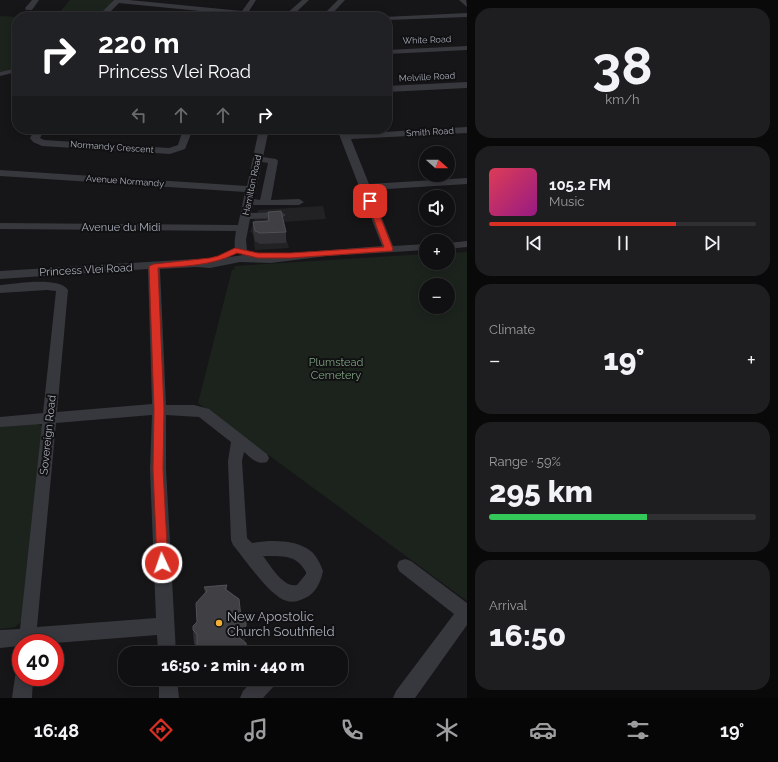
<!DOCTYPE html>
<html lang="en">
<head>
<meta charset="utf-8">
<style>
	body { margin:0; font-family:Raleway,sans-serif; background:#1e1e20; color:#f1f3f6; height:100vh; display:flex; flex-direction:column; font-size:15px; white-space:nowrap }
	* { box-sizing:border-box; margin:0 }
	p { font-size:13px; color:#9c9d9f }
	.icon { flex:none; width:22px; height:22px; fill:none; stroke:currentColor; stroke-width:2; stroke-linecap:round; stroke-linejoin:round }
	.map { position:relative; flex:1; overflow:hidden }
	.side { display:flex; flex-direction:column; gap:8px; padding:8px; background:#09090a; width:311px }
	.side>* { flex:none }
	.guide { position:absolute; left:12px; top:12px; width:380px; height:122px; border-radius:16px; box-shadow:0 2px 10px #0003,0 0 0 1px #303032; background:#202124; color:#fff; overflow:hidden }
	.needle { width:26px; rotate:111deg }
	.controls { position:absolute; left:419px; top:146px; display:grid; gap:8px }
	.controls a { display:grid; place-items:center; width:36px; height:36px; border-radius:50%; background:#101012; box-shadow:0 2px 10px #0003,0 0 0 1px #303032; font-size:20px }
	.speed { position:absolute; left:12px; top:634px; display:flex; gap:8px; font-size:20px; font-weight:700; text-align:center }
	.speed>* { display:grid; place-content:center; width:52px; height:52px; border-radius:50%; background:#101012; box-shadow:0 2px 10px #0003,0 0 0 1px #303032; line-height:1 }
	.speed .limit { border:6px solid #d22; background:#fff; color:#111 }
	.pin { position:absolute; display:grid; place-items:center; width:34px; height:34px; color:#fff; margin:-17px; border-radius:8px; box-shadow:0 2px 6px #0006 }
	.me { position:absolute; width:44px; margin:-22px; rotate:357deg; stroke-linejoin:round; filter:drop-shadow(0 0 3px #0008) }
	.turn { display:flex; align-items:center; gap:14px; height:84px; padding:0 20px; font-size:18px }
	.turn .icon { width:52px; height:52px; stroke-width:2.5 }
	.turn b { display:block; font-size:28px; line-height:34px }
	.lanes { display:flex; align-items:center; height:38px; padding:0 20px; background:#0003; justify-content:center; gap:20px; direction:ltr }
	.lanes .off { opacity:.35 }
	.big { font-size:30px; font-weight:800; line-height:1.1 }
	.side .widget { flex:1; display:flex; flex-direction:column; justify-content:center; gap:6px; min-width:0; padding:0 14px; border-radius:16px; background:#1e1e20 }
	.side .dial { align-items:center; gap:0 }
	.dial b { font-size:52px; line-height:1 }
	.song { display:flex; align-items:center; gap:12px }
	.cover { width:48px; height:48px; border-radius:6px; background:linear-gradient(135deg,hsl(350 70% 55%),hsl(310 70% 35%)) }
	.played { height:4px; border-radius:2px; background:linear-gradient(90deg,#d93025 70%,#303032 70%) }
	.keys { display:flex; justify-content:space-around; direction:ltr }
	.heat { display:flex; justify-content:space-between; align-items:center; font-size:22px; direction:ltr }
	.charge { height:6px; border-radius:3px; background:linear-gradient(90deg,#34c759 59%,#303032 0) }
	.trip { position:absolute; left:118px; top:646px; width:230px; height:40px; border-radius:16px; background:#101012; box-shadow:0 2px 10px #0003,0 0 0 1px #303032; font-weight:800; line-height:40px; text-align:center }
	.dock { display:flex; height:64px; justify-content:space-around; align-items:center; background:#060607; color:#9c9d9f }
	.dock .icon { width:28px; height:28px }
	.dock .on { color:#d93025 }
	.dock b { font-size:18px; color:#f1f3f6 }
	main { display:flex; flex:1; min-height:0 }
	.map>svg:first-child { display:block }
</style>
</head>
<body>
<main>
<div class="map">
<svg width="467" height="698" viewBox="0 0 467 698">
	<rect width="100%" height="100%" fill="#161618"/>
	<!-- built -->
	<path fill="#222225" d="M 323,206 L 326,219 L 282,222 L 289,248 L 255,250 L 253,233 L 250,232 L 258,210 Z"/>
	<!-- green -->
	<path fill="#1c231d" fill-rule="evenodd" d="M 70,0 L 113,0 L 113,2 L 99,17 L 56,17 Z
		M 0,16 L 17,17 L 17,68 L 0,72 Z
		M 467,252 L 467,601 L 198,403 L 232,270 L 234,270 L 235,266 L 426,254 L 426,263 L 448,263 L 448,253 ZM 426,285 L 448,285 L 448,307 L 426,307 Z
		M 38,424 L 43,427 L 22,621 L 15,627 L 0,629 L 0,426 Z"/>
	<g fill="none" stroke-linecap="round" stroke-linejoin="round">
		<!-- minor -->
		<path fill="#37383d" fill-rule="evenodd" d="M 32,0 L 39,0 L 32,10 L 26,10 L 25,8 Z
			M 114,0 L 129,0 L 242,11 L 250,0 L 256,0 L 249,11 L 285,15 L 302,0 L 309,0 L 291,17 L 247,16 L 246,17 L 238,17 L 240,15 L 119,3 L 105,17 L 97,17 Z
			M 338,0 L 345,0 L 329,17 L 321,17 Z
			M 459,0 L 466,0 L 467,7 Z
			M 467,13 L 467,17 L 387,20 L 387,17 L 384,17 Z
			M 467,46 L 467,50 L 387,54 L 387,50 Z
			M 17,68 L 17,72 L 0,76 L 0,72 Z
			M 467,82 L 467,88 L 387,92 L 387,86 Z
			M 467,127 L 467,133 L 351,139 L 369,184 L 467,178 L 467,184 L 371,190 L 393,246 L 426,244 L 426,250 L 327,256 L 271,263 L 240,262 L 210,268 L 196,267 L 160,269 L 166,405 L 194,405 L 209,409 L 267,454 L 269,458 L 267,462 C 257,465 251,458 244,452 L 242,461 L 247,538 L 252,543 C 271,540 296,539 312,552 C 317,557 321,565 323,571 C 321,582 315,594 305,598 C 299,601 293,603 287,601 C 270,597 245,559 233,545 L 231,540 L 228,461 L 231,442 L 199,417 L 166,415 L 166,469 L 176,653 L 158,653 L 157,635 L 55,643 L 21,643 L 21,649 L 19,646 L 0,648 L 0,630 L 20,629 L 42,424 L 0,427 L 0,417 L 43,413 L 56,291 L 47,290 L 0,293 L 0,285 C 15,284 59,276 68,290 L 57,412 L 152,404 L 148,269 L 0,279 L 0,271 L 196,259 L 210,260 L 243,255 L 271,255 L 291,253 L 382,246 L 337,129 L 347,129 L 349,134 ZM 152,415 L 150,469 L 156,618 L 37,627 L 56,423 ZM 263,556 C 282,557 295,553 306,572 L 306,574 L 297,585 C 283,588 271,566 263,556 Z
			M 35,129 L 45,129 L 40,138 L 44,140 L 169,148 L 178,145 L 183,129 L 193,129 L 185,149 L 170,154 L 42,146 L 33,142 L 30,138 Z
			M 259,129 L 269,129 L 263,157 L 276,159 L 278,161 L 271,200 L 299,199 L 304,202 L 299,205 L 253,205 L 251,213 L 281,212 L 286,215 L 281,218 L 250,219 L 246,240 L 247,251 L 245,253 L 237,253 C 233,247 235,238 236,231 L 0,229 L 0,223 L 238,225 L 245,192 L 0,176 L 0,170 L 247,186 ZM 262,162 L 268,163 L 260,200 L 254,199 Z
			M 467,241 L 467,247 L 448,249 L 448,243 Z
			M 405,559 L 411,561 L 467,603 L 467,625 L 415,698 L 393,698 L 396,691 L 454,614 L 399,571 L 397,566 L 399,561 Z
			M 21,669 L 21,677 L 33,677 L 32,698 L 12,698 L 15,677 L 17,670 Z
			M 159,679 L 177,679 L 179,698 L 159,698 Z
			M 254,679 L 276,679 L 274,686 L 263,698 L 240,698 L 243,691 Z"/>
	</g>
	<!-- wall -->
	<path fill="#323236" d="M 268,212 L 286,232 L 286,243 L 260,244 L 255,241 L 253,232 L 253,222 L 267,221 Z
		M 227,585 L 227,590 L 241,618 L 246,639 L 197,646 L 194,644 L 193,630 L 197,622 L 205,593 L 204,587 Z"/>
	<!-- shaded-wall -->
	<path fill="#212124" d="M 246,626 L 246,639 L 237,650 L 237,636 Z"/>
	<!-- building -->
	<path fill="#3f3f44" stroke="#4f5156" d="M 281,211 L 286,232 L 260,233 L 255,231 L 253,222 L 269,221 L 268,212 Z
		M 227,585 L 225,589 L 239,599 L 241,618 L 246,622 L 246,626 L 237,636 L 246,643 L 247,653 L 197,653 L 197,634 L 193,630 L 193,626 L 197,622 L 196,603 L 207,591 L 204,587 Z"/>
	<!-- route -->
	<path fill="#d93025" stroke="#8d1f18" d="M 368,199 L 370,199 L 374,201 L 393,249 L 392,251 L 291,258 L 258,258 L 237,253 C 212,266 185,266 158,268 L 164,409 L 163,469 L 168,563 L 167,566 L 162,568 L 158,566 L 157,563 L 153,469 L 154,409 L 149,266 L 154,264 L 210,258 L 218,256 L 235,248 L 258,253 L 291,253 L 384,247 L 367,201 Z"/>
	<!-- markers -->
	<circle fill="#f2b134" stroke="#111113" stroke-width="1.5" cx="219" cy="623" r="4"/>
	<g text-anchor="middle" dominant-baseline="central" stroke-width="4" stroke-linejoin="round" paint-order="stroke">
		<!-- far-street labels -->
		<g font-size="9" fill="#a8adb8" stroke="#111113">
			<text transform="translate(427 40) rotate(-2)">White Road</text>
			<text transform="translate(427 77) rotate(-3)">Melville Road</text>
			<text transform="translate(430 132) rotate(-3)">Smith Road</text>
			<text transform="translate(112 147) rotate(4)">Normandy Crescent</text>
			<text transform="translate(125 181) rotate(4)">Avenue Normandy</text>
			<text transform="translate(252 185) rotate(-78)">Hamilton Road</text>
		</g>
		<!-- street labels -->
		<g font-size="11" fill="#a8adb8" stroke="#111113">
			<text x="121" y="227">Avenue du Midi</text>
			<text transform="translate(86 270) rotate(-3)">Princess Vlei Road</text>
			<text transform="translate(48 435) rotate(-84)">Sovereign Road</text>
		</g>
		<!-- park labels -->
		<g font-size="11" fill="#7fa381" stroke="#111113">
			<text x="336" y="362">Plumstead<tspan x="336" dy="13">Cemetery</tspan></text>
		</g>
		<!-- near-poi labels -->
		<g font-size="13" fill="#a8adb8" stroke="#111113" text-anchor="start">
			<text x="227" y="616">New Apostolic<tspan x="227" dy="15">Church Southfield</tspan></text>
		</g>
	</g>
</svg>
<div class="controls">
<a><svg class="needle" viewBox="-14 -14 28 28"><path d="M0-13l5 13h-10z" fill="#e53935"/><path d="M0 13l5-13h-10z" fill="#9c9d9f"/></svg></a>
<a><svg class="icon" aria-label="sound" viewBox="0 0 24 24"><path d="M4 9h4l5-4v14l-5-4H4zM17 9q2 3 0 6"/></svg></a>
<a>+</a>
<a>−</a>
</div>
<div class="speed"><div class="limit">40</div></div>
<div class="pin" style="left:370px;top:201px;background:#d93025"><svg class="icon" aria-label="arrive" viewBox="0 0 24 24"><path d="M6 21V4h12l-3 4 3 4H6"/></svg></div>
<svg class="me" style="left:162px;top:563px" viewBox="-20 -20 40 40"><circle r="17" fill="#d93025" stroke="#fff" stroke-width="3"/><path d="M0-11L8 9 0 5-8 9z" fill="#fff"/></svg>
<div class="trip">16:50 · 2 min · 440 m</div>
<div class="guide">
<div class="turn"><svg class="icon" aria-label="right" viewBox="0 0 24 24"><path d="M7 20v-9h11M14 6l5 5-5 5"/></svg><div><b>220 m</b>Princess Vlei Road</div></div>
<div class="lanes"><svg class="icon off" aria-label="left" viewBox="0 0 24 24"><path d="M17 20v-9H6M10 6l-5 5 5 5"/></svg><svg class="icon off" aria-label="ahead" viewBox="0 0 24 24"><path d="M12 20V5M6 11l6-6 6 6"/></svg><svg class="icon off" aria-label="ahead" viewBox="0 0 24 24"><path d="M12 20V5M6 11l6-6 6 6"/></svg><svg class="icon" aria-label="right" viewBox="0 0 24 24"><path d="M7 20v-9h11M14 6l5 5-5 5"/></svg></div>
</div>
</div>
<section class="side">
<div class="widget dial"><b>38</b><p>km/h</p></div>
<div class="widget">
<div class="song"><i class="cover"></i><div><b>105.2 FM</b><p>Music</p></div></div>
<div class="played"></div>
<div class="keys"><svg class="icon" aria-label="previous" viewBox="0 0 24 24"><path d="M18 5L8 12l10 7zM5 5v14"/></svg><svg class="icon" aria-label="pause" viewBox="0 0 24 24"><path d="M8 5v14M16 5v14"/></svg><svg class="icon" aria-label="next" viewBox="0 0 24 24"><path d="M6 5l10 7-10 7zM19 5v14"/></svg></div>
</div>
<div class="widget"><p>Climate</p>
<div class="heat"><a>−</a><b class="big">19°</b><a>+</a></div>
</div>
<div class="widget"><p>Range · 59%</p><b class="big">295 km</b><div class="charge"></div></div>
<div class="widget"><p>Arrival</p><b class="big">16:50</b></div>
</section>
</main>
<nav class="dock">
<b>16:48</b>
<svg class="icon on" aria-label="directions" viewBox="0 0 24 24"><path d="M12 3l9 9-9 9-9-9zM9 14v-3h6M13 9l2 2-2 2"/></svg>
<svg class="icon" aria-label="music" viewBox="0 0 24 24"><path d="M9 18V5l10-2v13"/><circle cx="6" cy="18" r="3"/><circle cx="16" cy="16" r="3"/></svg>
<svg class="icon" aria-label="phone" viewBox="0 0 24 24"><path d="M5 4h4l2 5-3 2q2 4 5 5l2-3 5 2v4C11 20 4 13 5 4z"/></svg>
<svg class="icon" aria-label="climate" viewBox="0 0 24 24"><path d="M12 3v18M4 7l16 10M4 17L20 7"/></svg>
<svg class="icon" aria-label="car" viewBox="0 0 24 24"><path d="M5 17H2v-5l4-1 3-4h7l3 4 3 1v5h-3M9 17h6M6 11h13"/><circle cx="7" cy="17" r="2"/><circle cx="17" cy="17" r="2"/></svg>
<svg class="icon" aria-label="filters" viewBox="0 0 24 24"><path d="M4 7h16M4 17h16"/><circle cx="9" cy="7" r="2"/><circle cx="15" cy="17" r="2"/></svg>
<b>19°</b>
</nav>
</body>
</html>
